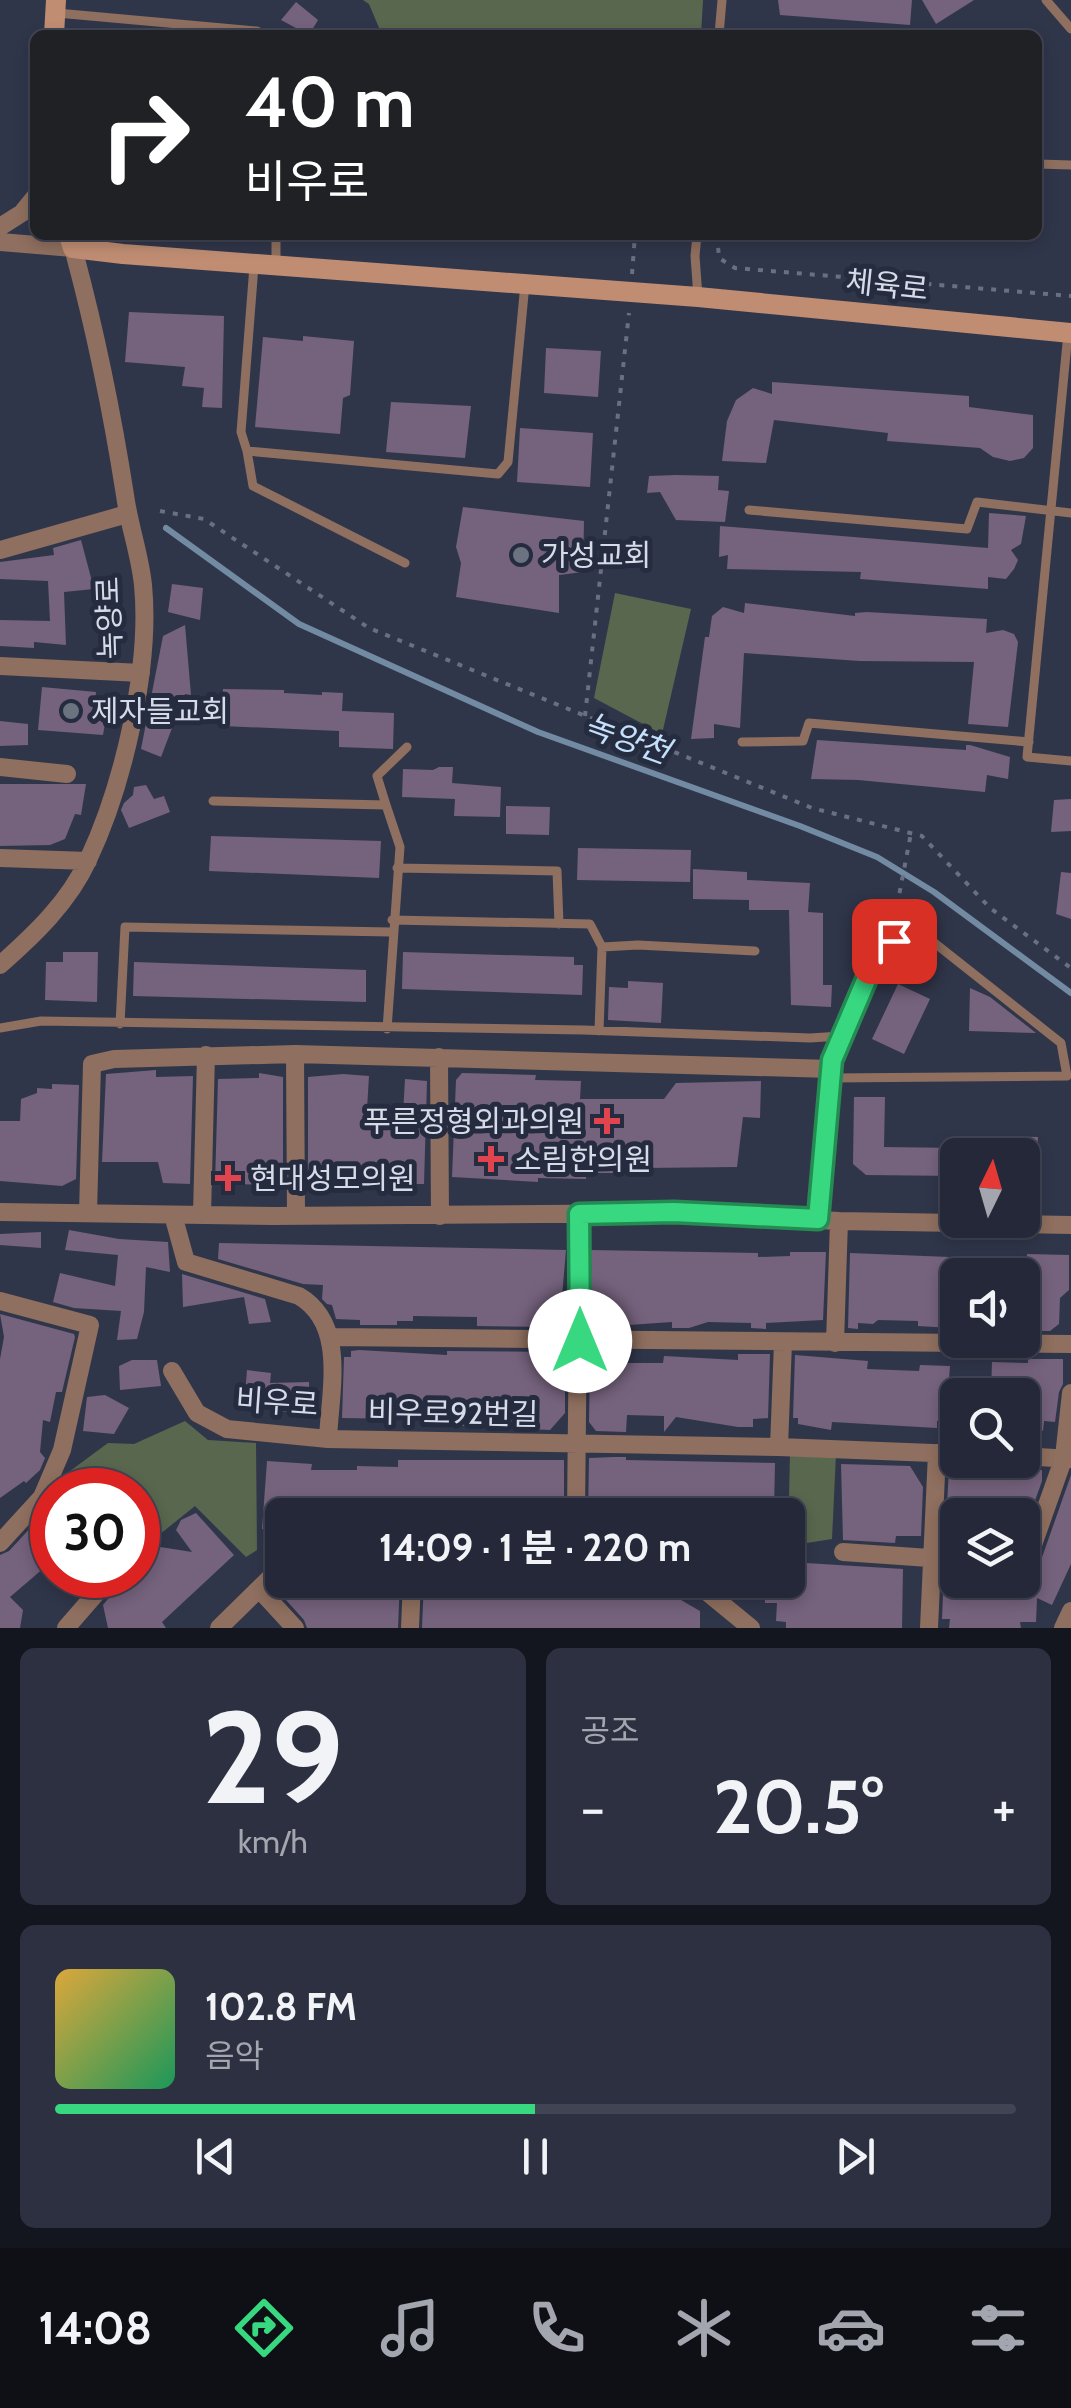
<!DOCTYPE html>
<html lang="ko">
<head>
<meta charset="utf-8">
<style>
	body { margin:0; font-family:Cabin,"Noto Sans KR",sans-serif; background:#2c3040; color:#f1f3f6; height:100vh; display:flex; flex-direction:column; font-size:38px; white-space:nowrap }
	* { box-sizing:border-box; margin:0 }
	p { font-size:32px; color:#a3a6ae }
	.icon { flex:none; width:55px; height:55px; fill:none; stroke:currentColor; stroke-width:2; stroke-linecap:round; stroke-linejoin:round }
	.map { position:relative; height:1628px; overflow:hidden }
	.panel { display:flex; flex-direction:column; gap:20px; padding:20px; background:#14161f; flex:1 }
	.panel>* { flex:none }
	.banner { position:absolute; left:30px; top:30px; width:1012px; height:210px; border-radius:15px; box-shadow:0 5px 15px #0003,0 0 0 2px #414453; background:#202124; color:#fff; overflow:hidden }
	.needle { width:65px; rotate:5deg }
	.tools { position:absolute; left:940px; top:1138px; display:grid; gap:20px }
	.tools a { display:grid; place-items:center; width:100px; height:100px; border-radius:15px; background:#242838; box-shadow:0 5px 15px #0003,0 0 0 2px #414453; font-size:50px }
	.speed { position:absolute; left:30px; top:1468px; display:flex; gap:20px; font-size:50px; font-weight:700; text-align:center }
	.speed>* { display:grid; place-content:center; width:130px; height:130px; border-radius:50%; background:#242838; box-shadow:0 5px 15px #0003,0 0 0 2px #414453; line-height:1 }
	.speed .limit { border:15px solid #d22; background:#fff; color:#111 }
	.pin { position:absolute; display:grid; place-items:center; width:85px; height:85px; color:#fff; margin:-42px; border-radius:20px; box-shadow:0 5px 15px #0006 }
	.me { position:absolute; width:110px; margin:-55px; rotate:0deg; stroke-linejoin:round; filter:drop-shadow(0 0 8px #0008) }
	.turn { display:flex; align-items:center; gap:35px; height:210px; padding:0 50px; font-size:45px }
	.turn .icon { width:130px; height:130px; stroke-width:2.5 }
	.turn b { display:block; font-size:70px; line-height:85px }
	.big { font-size:75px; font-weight:700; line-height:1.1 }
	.panel .card { flex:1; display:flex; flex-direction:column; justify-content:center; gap:15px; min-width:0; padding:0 35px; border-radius:15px; background:#2c3040 }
	.panel .dial { align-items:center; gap:0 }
	.dial b { font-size:130px; line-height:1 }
	.song { display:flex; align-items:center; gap:30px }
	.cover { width:120px; height:120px; border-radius:15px; background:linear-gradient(135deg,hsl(40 70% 55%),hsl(150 70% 35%)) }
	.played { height:10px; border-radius:5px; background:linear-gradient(90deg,#37d880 50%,#414453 50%) }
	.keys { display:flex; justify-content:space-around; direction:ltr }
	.heat { display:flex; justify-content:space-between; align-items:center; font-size:55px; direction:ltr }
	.panel .tiles { flex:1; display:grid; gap:20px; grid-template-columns:1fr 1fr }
	.card:last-child { grid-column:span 2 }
	.trip { position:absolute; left:265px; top:1498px; width:540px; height:100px; border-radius:15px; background:#242838; box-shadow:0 5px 15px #0003,0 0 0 2px #414453; font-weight:700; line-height:100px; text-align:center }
	.dock { display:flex; height:160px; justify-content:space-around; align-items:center; background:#0e1016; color:#a3a6ae }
	.dock .icon { width:70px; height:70px }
	.dock .current { color:#37d880 }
	.dock b { font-size:45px; color:#f1f3f6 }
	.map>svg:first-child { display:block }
</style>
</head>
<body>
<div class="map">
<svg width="1071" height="1628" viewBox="0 0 1071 1628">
	<rect width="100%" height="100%" fill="#30364a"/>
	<!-- green -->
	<path fill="#59674e" d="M 363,0 L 703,0 L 701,35 L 382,35 L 369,4 Z
		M 615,593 L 691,609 L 662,734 L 594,698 Z
		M 185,1421 L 208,1440 L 256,1443 L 257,1550 L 246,1557 L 195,1506 L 149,1543 L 138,1530 L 138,1490 L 93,1490 L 66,1474 L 108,1443 L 134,1444 Z
		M 790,1453 L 836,1454 L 832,1539 L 788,1546 Z"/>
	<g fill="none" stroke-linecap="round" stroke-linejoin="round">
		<!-- stream -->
		<path stroke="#728ba3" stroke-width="6" d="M 166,528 L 299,624 L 538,732 L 800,826 L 877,857 L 934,892 L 1071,993"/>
	</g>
	<!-- building -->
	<path fill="#75627d" d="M 778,0 L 912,0 L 910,25 L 780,15 Z
		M 922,0 L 974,0 L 936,24 Z
		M 296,2 L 318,20 L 309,35 L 281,20 Z
		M 129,312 L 224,316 L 222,408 L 202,407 L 204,388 L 182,386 L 185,367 L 125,362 Z
		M 303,336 L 354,341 L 350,395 L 343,398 L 340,434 L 255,427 L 263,337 L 303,341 Z
		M 546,348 L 601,351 L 598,397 L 544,393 Z
		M 772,382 L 969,396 L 969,407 L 1033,415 L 1033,448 L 1024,458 L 1010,461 L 993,457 L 980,448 L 887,441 L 888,433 L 774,420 L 766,463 L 722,461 L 727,421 L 736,400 L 753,388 L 772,394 Z
		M 391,402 L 471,406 L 465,458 L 386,452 Z
		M 520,428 L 593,433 L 590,487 L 517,482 Z
		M 676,475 L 719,476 L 718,490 L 729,491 L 725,522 L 676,520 L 660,492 L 647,493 L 649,476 Z
		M 463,507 L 584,521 L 583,572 L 559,575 L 559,613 L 456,597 L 461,563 L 456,547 Z
		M 989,513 L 1026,516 L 1021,544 L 1011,550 L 1018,560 L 1014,569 L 1006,579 L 988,577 L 988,589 L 860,579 L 861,572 L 727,569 L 728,555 L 719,557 L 720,526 L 988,548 Z
		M 81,540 L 94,589 L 64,592 L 66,645 L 34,642 L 34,648 L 0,646 L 0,620 L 50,621 L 48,581 L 0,579 L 0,562 L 54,555 L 53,548 Z
		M 172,584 L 203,588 L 200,620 L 168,612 Z
		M 745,603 L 855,616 L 855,613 L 867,612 L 987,619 L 986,633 L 1003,630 L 1014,634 L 1018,642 L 1008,727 L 968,724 L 974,662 L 860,661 L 744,653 L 740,728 L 714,724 L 714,738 L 691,739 L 705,637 L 709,637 L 712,616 L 723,607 L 744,613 Z
		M 185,625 L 191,695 L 185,694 L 161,757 L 141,749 L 163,636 Z
		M 42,687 L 96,692 L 94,709 L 107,712 L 103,735 L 38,730 Z
		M 223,689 L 284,690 L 284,693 L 322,695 L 322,692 L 343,693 L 342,711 L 394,713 L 393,749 L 339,747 L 339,731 L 222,726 Z
		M 0,721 L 28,724 L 28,745 L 0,746 Z
		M 817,740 L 966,750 L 966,745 L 970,745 L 1010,757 L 1008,779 L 987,775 L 985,792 L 858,780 L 811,779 Z
		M 439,767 L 453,767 L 452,783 L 501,787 L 500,817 L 454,816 L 455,799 L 402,797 L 403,769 L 433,770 Z
		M 0,784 L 86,784 L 81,815 L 75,814 L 65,839 L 50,845 L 0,846 Z
		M 146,785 L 154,799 L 164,796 L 170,812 L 129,828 L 121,810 L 124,803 L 133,795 L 134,787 Z
		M 1071,799 L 1071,831 L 1051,832 L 1054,800 Z
		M 506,806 L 550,807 L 549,835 L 506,834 Z
		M 211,836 L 381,841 L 379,878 L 209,871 Z
		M 578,848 L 691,850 L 690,882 L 577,880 Z
		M 693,869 L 747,872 L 747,880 L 810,883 L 808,912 L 823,913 L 823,985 L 832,985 L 831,1007 L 791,1005 L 789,910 L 749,910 L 749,900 L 693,899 Z
		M 1061,872 L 1071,873 L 1071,919 L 1056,914 Z
		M 63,952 L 98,952 L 97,1002 L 45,1000 L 46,962 L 63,962 Z
		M 403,952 L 574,957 L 574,965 L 583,965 L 582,995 L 402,989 Z
		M 134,962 L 366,970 L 366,1002 L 133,996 Z
		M 628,981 L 663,983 L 661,1023 L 608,1020 L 609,987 L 628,988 Z
		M 898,984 L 930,999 L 904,1054 L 872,1039 Z
		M 970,988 L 990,997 L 1036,1033 L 969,1031 Z
		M 156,1070 L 156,1077 L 193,1076 L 190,1184 L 163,1183 L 158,1162 L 102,1162 L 106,1074 Z
		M 259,1073 L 283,1077 L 283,1185 L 215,1184 L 218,1079 L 259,1078 Z
		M 462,1073 L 536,1075 L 535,1080 L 581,1081 L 580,1099 L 664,1099 L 676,1083 L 761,1081 L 760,1118 L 743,1117 L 737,1167 L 645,1168 L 645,1173 L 586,1173 L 586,1179 L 538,1178 L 538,1182 L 452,1177 L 456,1080 Z
		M 343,1074 L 369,1076 L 367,1109 L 373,1110 L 372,1113 L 403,1114 L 405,1079 L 427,1081 L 424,1184 L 308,1184 L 308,1077 Z
		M 52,1084 L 79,1085 L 76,1179 L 62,1186 L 0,1181 L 0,1121 L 20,1121 L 21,1099 L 37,1093 L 37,1088 L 52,1089 Z
		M 854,1097 L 885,1097 L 884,1147 L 958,1148 L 958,1176 L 866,1175 L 853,1164 Z
		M 1002,1136 L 1038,1137 L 1037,1160 L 1022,1160 L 1022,1155 L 1001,1155 Z
		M 69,1230 L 119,1239 L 168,1242 L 170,1272 L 146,1267 L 144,1312 L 137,1339 L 117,1340 L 121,1311 L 74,1308 L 53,1302 L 60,1273 L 115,1286 L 118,1255 L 65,1250 Z
		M 41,1232 L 41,1248 L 0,1245 L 0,1234 Z
		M 219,1243 L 566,1250 L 560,1320 L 553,1327 L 477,1326 L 477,1317 L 413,1316 L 413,1321 L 397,1321 L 397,1325 L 360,1325 L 360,1320 L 336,1319 L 332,1305 L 327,1304 L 322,1299 L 323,1285 L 303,1284 L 218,1259 Z
		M 591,1250 L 758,1253 L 758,1257 L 790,1256 L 790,1252 L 826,1252 L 823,1320 L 766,1323 L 766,1329 L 751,1328 L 751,1323 L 708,1322 L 689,1328 L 672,1328 L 672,1322 L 600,1327 L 592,1319 Z
		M 850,1253 L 1027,1260 L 1027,1254 L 1069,1255 L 1069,1290 L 1060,1298 L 1059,1324 L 1050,1331 L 1030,1331 L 1030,1327 L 1022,1327 L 1022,1275 L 958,1275 L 958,1284 L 953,1284 L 951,1328 L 918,1326 L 918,1321 L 878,1320 L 873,1324 L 858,1323 L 858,1329 L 848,1328 Z
		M 182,1274 L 265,1299 L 271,1322 L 249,1324 L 244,1297 L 183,1307 Z
		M 0,1314 L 74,1334 L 75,1337 L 62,1392 L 56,1392 L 50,1422 L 43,1420 L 40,1452 L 45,1458 L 40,1470 L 26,1483 L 24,1481 L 0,1498 L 0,1359 L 4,1337 Z
		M 359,1350 L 447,1355 L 447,1351 L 554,1352 L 565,1363 L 565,1413 L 550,1430 L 444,1425 L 444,1421 L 408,1419 L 342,1418 L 344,1357 L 351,1357 L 351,1351 Z
		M 599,1354 L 619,1354 L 619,1363 L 663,1363 L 664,1356 L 738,1360 L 738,1354 L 770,1354 L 768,1418 L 753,1419 L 753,1427 L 738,1427 L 676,1417 L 664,1432 L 664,1416 L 627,1415 L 626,1432 L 596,1431 L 589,1422 L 590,1361 Z
		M 795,1355 L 868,1361 L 867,1369 L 919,1371 L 920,1365 L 950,1366 L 949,1379 L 955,1380 L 953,1422 L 937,1421 L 937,1428 L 832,1422 L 831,1430 L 798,1424 L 798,1418 L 793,1418 Z
		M 1028,1359 L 1063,1359 L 1063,1384 L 1059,1392 L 1055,1422 L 1044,1421 L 1043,1431 L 1022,1426 L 1022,1395 L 991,1394 L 992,1362 L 1028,1363 Z
		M 132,1360 L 157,1360 L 161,1386 L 120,1390 L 119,1366 Z
		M 247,1370 L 271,1373 L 270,1383 L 309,1382 L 309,1389 L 319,1389 L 317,1413 L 277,1411 L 277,1406 L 244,1407 Z
		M 105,1395 L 129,1408 L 114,1434 L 83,1431 L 87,1397 Z
		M 614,1457 L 626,1457 L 626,1460 L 775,1463 L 774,1510 L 741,1509 L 742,1502 L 705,1501 L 705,1515 L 588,1515 L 589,1458 Z
		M 398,1460 L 564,1460 L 564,1515 L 282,1515 L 282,1531 L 262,1529 L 267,1461 L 312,1464 L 311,1470 L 357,1470 L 357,1466 L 398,1467 Z
		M 841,1464 L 910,1466 L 923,1487 L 921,1536 L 896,1536 L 895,1543 L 843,1540 Z
		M 949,1466 L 1042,1470 L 1042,1481 L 1022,1537 L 1022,1515 L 958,1515 L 957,1547 L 945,1547 Z
		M 1071,1475 L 1071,1564 L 1052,1605 L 1037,1598 L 1036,1622 L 1020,1622 L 1021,1628 L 949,1628 L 950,1619 L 942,1619 L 944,1572 L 958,1572 L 958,1580 L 1022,1580 L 1022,1572 L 1035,1569 L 1040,1563 Z
		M 47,1510 L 52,1516 L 52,1561 L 10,1597 L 23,1610 L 20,1628 L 0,1628 L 0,1555 L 9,1551 Z
		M 196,1513 L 234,1555 L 162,1622 L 166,1628 L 108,1628 L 103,1605 L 121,1583 L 124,1575 L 138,1575 L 138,1558 L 147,1555 L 154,1546 L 192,1552 L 176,1530 L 181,1520 Z
		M 806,1563 L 903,1569 L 902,1628 L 786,1628 L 786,1622 L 776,1621 L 777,1603 L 765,1603 L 765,1580 L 788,1580 L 788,1567 L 806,1567 Z
		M 290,1580 L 400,1580 L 398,1628 L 307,1628 L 304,1620 L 278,1591 Z
		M 424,1580 L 649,1580 L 656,1585 L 655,1595 L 674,1596 L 700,1611 L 700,1628 L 422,1628 Z"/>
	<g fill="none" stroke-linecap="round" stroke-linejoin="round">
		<!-- path -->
		<path stroke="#6a6f81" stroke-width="4" stroke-dasharray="5 8" stroke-linecap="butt" d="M 717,235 L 719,258 L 735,268 L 1071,296
			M 632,274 L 635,235
			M 160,511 L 204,519 L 369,628 L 812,808 L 922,836 L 990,908 L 1071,968
			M 585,716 L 629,313
			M 887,930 L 898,901 L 911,833"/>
		<!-- lane -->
		<path stroke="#8f6f5f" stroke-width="9" d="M 1046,0 L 1071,29
			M 57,13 L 257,31 L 265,35
			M 719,35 L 722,0
			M 1038,164 L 1071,165
			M 276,235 L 276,264
			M 697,235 L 695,256 L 698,297
			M 254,266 L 241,432 L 247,451 L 498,474 L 508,462 L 525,284
			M 1068,333 L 1027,757 L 1071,761
			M 247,451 L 253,486 L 405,563
			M 749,510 L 967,529 L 977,502 L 1071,513
			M 742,742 L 803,741 L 809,723 L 1029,742
			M 213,801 L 386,805 L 400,847 L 387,1029
			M 386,805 L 377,776 L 407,747
			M 397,868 L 557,871 L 559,924
			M 392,920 L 590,924 L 602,947 L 638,945 L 755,951
			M 120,1024 L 125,927 L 391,932
			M 0,1028 L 41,1021 L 583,1030 L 810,1038 L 841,1036
			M 599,1031 L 602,947
			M 830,1078 L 1067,1076 L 1061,1043 L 927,937 L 881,945"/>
		<!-- street -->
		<path stroke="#8f6f5f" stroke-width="18" d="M 0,227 L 22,213 L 35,197
			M 0,242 L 73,248 C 95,329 112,412 125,495 C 129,525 140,555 143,585 C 151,667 123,786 88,860 C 69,902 34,935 0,965
			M 0,550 L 127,514
			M 0,666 L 141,673
			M 0,767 L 67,774
			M 0,858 L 88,861
			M 295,1054 L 296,1216
			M 439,1057 L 440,1216
			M 0,1212 L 274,1216 L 675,1213 L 839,1221 L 1071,1225
			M 88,1213 L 92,1064 L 114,1059 L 295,1054 L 831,1069
			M 173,1215 L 186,1262 L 299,1296 C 347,1324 330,1391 328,1439
			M 202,1215 L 206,1055
			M 818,1219 L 831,1060 L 881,945
			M 0,1301 L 90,1325 L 62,1450 L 42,1497 L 0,1543
			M 332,1337 L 1071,1344
			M 835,1343 L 839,1221
			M 172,1371 L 197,1413 L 227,1429 L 328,1439 L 779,1447 L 783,1342
			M 779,1447 L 958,1454
			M 1022,1456 L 1071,1459
			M 576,1515 L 579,1214
			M 138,1546 L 143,1540
			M 843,1552 L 958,1560
			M 1022,1560 L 1028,1559 L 1064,1457 L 1071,1393
			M 685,1580 L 701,1587 L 751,1628
			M 259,1589 L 295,1628
			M 66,1628 L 112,1575
			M 219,1628 L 282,1566
			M 410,1628 L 412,1580
			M 929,1628 L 937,1453
			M 1063,1628 L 1071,1611"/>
		<!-- secondary -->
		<path stroke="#c08d73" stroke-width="20" d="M 54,35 L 56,0
			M 69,235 L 73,248 L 123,254 L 698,297 L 1071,333"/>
	</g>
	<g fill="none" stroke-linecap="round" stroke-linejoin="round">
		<!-- route casing -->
		<g stroke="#248c53" stroke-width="25">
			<path id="route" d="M 580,1341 L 579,1214 L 674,1212 L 818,1219 L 832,1060 L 881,945 L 894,941"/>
		</g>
		<!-- route -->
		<use href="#route" stroke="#37d880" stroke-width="18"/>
	</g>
	<!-- markers -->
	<g fill="#6b7280" stroke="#262c40" stroke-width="4">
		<circle cx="521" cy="555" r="10"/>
		<circle cx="71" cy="711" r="10"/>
	</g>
	<g fill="#e0444e" stroke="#262c40" stroke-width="4">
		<path d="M602 1106h10v10h10v10h-10v10h-10v-10h-10v-10h10z"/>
		<path d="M486 1144h10v10h10v10h-10v10h-10v-10h-10v-10h10z"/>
		<path d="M223 1163h10v10h10v10h-10v10h-10v-10h-10v-10h10z"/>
	</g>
	<g text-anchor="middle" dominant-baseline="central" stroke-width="10" stroke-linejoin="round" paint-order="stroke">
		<!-- street labels -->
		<g font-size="30" fill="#d7dbe8" stroke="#262c40">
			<text transform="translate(887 285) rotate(6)">체육로</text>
			<text transform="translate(109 618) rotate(-92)">녹양로</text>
			<text transform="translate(277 1402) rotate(4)">비우로</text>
			<text transform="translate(453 1413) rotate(1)">비우로92번길</text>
		</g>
		<!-- poi labels -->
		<g font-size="30" fill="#d7dbe8" stroke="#262c40" text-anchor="start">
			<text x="541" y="555">가성교회</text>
			<text x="91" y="711">제자들교회</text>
			<text x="584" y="1121" text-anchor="end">푸른정형외과의원</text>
			<text x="514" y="1159">소림한의원</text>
			<text x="250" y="1178">현대성모의원</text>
		</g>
		<!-- water labels -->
		<g font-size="32" font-style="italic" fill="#c5e0fa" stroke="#262c40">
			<text transform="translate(627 738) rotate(20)">녹양천</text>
		</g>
	</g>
</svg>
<div class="tools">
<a><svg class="needle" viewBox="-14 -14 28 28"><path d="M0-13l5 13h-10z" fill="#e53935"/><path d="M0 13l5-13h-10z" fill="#a3a6ae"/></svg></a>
<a><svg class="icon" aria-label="sound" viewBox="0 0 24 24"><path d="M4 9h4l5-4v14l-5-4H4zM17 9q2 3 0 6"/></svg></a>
<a><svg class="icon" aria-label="search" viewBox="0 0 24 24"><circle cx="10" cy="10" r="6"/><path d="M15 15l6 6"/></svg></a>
<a><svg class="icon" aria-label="layers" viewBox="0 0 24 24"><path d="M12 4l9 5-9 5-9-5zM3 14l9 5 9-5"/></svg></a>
</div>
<div class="speed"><div class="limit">30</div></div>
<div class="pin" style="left:894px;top:941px;background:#d93025"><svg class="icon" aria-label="arrive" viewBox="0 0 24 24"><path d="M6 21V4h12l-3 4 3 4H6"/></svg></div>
<svg class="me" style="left:580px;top:1341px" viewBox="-20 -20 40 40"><circle r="19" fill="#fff"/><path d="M0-13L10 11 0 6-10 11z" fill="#37d880"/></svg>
<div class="trip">14:09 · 1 분 · 220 m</div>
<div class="banner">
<div class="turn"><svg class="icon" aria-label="right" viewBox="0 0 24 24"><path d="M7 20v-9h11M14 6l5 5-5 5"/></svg><div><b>40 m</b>비우로</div></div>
</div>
</div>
<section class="panel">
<div class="tiles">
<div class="card dial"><b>29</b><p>km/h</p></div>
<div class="card"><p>공조</p>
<div class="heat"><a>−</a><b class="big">20.5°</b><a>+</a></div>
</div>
<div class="card">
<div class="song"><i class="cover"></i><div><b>102.8 FM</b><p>음악</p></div></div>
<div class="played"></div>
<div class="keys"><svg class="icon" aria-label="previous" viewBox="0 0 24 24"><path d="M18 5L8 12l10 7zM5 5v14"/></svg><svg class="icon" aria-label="pause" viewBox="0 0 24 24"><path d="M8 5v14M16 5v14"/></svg><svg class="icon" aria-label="next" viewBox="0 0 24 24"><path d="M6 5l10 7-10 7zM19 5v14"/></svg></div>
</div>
</div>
</section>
<nav class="dock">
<b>14:08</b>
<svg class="icon current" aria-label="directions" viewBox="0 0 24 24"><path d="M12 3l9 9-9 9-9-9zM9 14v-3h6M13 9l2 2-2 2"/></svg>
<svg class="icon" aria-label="music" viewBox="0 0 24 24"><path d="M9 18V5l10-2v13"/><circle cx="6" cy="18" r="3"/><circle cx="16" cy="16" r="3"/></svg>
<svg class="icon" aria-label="phone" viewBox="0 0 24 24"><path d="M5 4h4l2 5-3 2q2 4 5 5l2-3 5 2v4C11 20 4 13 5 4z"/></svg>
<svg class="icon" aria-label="climate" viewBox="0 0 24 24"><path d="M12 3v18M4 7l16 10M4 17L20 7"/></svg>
<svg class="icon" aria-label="car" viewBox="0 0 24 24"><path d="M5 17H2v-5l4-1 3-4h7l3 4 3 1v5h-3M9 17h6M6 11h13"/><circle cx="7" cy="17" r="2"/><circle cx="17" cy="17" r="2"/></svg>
<svg class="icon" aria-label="filters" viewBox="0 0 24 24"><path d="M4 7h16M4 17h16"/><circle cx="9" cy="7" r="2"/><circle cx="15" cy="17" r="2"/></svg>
</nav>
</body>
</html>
